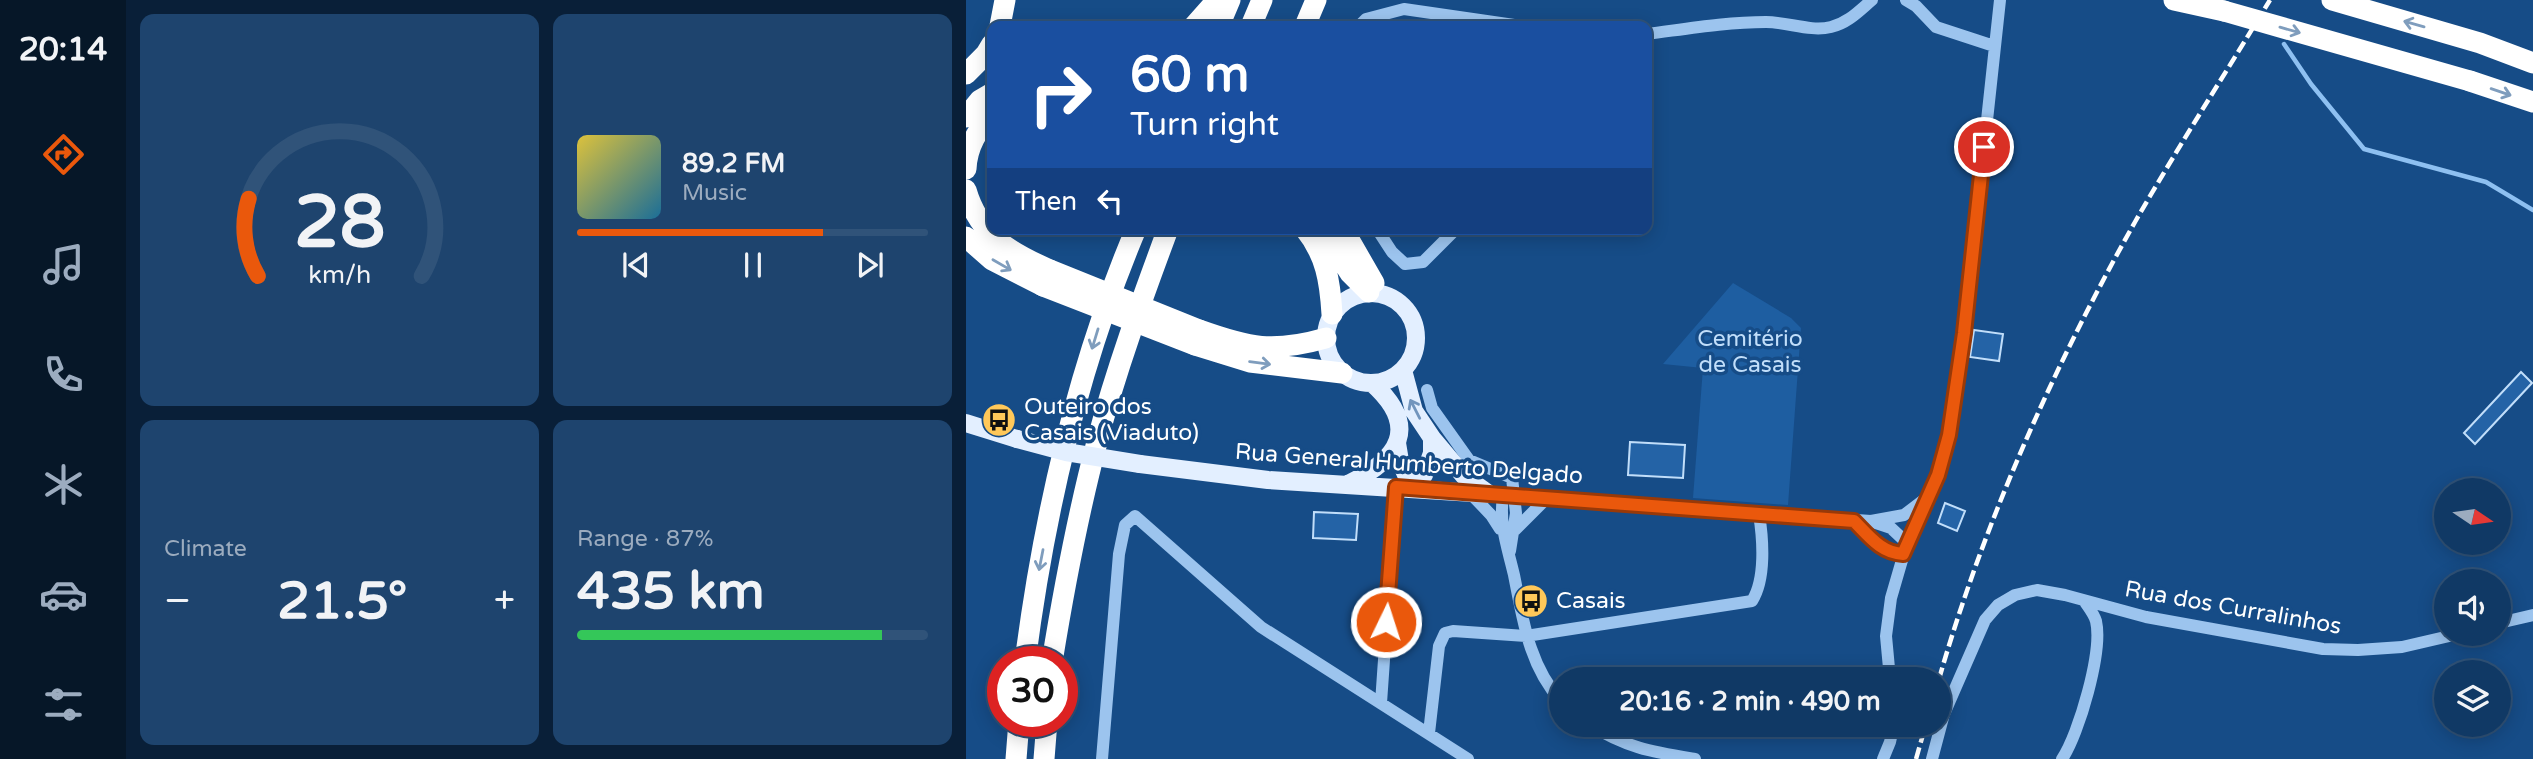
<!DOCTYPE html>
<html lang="en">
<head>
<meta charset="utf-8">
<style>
	body { margin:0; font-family:"Varela Round",sans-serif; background:#1e446e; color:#f1f3f6; height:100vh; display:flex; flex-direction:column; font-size:26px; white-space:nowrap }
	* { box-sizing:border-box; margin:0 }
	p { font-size:23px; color:#9cacbf }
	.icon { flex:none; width:38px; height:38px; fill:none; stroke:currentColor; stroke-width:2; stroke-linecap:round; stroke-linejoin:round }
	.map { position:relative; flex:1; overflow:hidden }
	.drawer { display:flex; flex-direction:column; gap:14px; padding:14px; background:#091f38; width:840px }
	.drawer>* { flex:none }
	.guide { position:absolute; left:21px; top:21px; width:665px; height:214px; border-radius:14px; box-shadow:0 4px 18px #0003,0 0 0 2px #305379; background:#1a4fa0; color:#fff; overflow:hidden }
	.needle { width:46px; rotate:103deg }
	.buttons { position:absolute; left:1468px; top:478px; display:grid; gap:14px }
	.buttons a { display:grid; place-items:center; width:77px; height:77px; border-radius:50%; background:#103965; box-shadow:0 4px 18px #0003,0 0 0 2px #305379; font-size:35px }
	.speed { position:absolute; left:21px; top:646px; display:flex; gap:14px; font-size:35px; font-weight:700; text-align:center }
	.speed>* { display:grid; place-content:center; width:91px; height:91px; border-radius:50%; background:#103965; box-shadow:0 4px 18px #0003,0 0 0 2px #305379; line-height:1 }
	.speed .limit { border:10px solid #d22; background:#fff; color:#111 }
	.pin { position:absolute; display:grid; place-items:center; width:60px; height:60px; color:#fff; margin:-30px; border:4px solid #fff; border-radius:50%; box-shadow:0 2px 7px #0007 }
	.me { position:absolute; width:77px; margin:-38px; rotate:4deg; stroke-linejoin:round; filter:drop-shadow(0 0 5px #0008) }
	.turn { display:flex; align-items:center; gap:24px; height:147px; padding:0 28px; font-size:32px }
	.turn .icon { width:91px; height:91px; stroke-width:2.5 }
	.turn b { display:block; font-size:49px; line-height:60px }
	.then { display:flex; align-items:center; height:66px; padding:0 28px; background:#0003; gap:14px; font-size:26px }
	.big { font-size:52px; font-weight:700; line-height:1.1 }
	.drawer .widget { flex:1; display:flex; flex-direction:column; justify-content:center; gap:10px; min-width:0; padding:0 24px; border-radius:14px; background:#1e446e }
	.drawer .dial { align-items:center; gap:0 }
	.dial svg { height:182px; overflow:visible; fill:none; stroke:#305379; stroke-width:7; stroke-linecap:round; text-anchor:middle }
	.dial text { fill:#f1f3f6; stroke:none }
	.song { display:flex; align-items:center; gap:21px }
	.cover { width:84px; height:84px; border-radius:10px; background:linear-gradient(135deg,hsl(50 70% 55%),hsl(200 70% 35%)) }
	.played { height:7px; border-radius:4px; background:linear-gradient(90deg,#ea580c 70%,#305379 70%) }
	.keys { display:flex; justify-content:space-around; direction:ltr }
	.heat { display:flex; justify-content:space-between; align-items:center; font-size:38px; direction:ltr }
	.charge { height:10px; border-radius:5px; background:linear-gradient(90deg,#34c759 87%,#305379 0) }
	.drawer .tiles { flex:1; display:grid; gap:14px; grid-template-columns:repeat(2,1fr) }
	.trip { position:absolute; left:583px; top:667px; width:402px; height:70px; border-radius:35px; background:#103965; box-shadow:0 4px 18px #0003,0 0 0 2px #305379; font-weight:700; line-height:70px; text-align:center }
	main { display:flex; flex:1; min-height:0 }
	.tabs { display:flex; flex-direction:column; width:126px; justify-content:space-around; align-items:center; background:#061728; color:#9cacbf }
	.tabs .icon { width:49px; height:49px }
	.tabs .selected { color:#ea580c }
	.tabs b { font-size:32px; color:#f1f3f6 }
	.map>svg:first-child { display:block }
</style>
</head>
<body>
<main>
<nav class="tabs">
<b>20:14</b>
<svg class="icon selected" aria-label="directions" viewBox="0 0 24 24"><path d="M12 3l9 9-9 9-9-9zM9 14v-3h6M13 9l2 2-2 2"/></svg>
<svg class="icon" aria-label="music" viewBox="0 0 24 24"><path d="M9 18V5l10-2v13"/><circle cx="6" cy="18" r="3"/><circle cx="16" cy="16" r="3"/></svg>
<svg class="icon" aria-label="phone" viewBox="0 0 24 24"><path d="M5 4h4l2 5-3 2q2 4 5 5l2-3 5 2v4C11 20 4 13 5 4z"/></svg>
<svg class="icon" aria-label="climate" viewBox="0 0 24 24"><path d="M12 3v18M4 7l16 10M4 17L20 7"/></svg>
<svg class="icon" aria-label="car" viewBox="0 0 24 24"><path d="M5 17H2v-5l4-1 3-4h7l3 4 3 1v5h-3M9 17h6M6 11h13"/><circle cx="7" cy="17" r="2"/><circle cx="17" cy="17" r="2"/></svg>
<svg class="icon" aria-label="filters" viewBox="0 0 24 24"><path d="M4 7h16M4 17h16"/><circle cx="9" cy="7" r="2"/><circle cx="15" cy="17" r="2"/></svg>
</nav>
<section class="drawer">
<div class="tiles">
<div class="widget dial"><svg viewBox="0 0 100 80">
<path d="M14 69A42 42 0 1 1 86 69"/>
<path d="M14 69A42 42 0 0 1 10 35" stroke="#ea580c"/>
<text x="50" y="56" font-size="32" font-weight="700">28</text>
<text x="50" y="72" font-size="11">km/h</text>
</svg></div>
<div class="widget">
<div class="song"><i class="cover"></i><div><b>89.2 FM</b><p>Music</p></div></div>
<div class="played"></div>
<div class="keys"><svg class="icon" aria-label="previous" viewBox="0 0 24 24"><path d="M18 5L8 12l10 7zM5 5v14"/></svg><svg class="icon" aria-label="pause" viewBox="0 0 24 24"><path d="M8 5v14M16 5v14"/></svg><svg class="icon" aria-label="next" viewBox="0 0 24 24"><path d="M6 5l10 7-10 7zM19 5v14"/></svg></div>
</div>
<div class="widget"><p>Climate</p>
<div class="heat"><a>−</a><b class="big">21.5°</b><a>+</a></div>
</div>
<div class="widget"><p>Range · 87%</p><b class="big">435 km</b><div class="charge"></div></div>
</div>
</section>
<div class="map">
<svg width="1567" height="759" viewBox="0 0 1567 759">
	<rect width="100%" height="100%" fill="#164c87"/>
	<!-- green -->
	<path fill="#1e5ea1" d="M 767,283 L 825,318 L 835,328 L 822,505 L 727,498 L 737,368 L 697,364 Z"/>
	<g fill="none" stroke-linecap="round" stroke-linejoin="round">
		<!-- stream -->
		<path stroke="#8ec0f1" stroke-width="4.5" d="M 1318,44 L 1345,84 L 1398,149 L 1520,182 L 1567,210"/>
	</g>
	<!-- building -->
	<path fill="#2463a6" stroke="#c1defa" stroke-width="2" d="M 1008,330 L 1037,334 L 1033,361 L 1004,357 Z
		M 1555,372 L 1566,383 L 1509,444 L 1498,433 Z
		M 664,442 L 719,445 L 717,478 L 662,475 Z
		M 979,503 L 999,511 L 991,531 L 972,523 Z
		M 348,512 L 392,514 L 390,540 L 347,538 Z"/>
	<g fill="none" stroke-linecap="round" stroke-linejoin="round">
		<!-- minor -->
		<path stroke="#9cc4ee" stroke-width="12" d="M 940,0 L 950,6 L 970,27 L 1028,46
			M 393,26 L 400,19 L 438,9 L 555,26
			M 681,34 C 720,29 760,22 800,22 C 822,22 844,32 865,27 C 882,23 893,11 906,0
			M 411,229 L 426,252 L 439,264 L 457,262 L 490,229
			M 461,390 L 466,408 L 503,460 L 546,478 L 550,513 L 544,551
			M 503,492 L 525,515 L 534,529
			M 523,494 L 905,521 L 938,515 L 959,499
			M 537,495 C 533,526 541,545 548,575 C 557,620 563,666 595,701
			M 888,521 C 903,536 915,553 937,554
			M 910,523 L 925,528 L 941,543
			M 549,530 L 581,498
			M 1533,623 L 1567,615
			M 924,679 L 920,636 L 925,598 L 941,543 L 972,475 L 983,435 L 998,333 L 1034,0
			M 415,703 L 430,487
			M 623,724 C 660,748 687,752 729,759
			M 463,733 L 473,646 L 479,633 L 487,631 L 560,636 L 786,601 C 800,579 797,539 793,514
			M 136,759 L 153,554 L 159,525 L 169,516 L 295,627 L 502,759
			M 917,759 L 924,742 L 928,724
			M 966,759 L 978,714 L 1019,620 L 1032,605 L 1049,595 L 1071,590 L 1099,595 L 1180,617 L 1357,649 L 1392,650 L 1436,647 L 1492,634
			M 1096,759 C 1113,734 1137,651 1130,621 C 1128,614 1123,608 1119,602"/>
		<!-- major -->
		<path stroke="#e3efff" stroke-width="18" d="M360 338a45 45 0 1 1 90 0a45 45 0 1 1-90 0Z
			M 437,370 L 448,411 L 466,438 L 466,453 L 458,475 L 446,488
			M 0,423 L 51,439
			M 466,438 L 498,476 L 523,494
			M 431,443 L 434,461 L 446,488
			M 174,464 L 302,480 L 523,494
			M 382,484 C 433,459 455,427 406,383"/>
		<!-- highway -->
		<path stroke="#fff" stroke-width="21" d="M 1208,0 L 1258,11
			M 1366,0 L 1514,43 L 1567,63
			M 34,26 L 39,0
			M 228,26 L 251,0
			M 253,26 L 264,0
			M 285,26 L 296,0
			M 339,26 L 350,0
			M 0,74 L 20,54 L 26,44
			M 1504,81 L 1567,102
			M 0,117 L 14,100 L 26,93
			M 0,169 C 1,146 12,130 26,113
			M 0,190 C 13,235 43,252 84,270
			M 339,229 C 360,255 364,281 366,314
			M 377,229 L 408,283
			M 360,236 L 384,273 L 403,292
			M 0,237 L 26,260 L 77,286
			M 233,330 C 283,348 307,353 360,338
			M 229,345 L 284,362 L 376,373
			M 59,662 C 78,514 112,366 170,229
			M 86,662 C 98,588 112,514 131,442 C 150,370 176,299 202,229
			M 50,759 L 53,721
			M 78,759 L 81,721"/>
		<!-- rail -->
		<path stroke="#fff" stroke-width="4.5" stroke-dasharray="12 5" stroke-linecap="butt" d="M 973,679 C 1018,522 1089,364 1169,222 C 1212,147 1259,74 1304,0
			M 950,759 L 960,724"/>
		<!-- major-bridge -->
		<path stroke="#e3efff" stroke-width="18" d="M 51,439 L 100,452 L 174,464"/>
		<!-- highway-bridge -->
		<path stroke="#fff" stroke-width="21" d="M 1258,11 L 1504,81
			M 84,270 L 233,330
			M 77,286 L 229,345"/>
	</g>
	<!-- one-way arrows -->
	<defs><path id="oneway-shaft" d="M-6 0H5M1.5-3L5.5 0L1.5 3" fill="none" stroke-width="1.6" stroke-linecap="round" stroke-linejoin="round" transform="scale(1.75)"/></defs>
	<g stroke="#7f9dbd">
		<use href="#oneway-shaft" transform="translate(1448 24) rotate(-164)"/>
		<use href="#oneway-shaft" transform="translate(1324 30) rotate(16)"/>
		<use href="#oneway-shaft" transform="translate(1535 92) rotate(19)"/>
		<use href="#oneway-shaft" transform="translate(36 265) rotate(30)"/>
		<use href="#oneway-shaft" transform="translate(129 339) rotate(107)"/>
		<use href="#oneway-shaft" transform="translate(294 363) rotate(7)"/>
		<use href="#oneway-shaft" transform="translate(75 560) rotate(101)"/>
	</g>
	<use stroke="#7295bd" href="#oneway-shaft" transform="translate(449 409) rotate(-117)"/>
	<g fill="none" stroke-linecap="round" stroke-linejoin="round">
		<!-- route casing -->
		<g stroke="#983908" stroke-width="18">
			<path id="route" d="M 420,622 L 430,487 L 888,521 C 903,536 915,553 937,554 L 972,475 L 983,435 L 998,333 L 1018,147"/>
		</g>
		<!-- route -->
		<use href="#route" stroke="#ea580c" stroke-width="12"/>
	</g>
	<!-- icons -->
	<defs>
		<g id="bus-disc" transform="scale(1.75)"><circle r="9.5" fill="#ffc859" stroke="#164c87"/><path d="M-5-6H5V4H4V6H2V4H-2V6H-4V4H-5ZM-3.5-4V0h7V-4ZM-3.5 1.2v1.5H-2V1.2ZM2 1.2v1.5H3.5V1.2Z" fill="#111"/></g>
	</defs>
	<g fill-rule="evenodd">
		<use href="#bus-disc" x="33" y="420"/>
		<use href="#bus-disc" x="565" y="601"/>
	</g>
	<g text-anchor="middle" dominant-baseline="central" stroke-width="7" stroke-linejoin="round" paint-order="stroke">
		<!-- park labels -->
		<g font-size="23" fill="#c1defa" stroke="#164c87">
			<text x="784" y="339">Cemitério<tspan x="784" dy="26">de Casais</tspan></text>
		</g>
		<!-- poi labels -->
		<g font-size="23" fill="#fff" stroke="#164c87" text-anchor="start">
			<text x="58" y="407">Outeiro dos<tspan x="58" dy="26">Casais (Viaduto)</tspan></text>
			<text x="590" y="601">Casais</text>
		</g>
		<!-- street labels -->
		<g font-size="23" fill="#fff" stroke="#164c87">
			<text transform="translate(443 464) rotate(4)">Rua General Humberto Delgado</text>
			<text transform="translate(1267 608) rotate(10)">Rua dos Curralinhos</text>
		</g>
	</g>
</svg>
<div class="buttons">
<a><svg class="needle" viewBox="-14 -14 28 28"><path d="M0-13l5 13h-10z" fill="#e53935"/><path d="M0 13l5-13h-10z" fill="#9cacbf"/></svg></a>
<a><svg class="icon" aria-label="sound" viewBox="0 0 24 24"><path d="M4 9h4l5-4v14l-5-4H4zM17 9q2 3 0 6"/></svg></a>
<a><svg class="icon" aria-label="layers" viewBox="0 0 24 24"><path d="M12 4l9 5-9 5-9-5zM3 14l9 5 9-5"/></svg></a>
</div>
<div class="speed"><div class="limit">30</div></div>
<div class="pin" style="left:1018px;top:147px;background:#d93025"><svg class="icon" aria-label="arrive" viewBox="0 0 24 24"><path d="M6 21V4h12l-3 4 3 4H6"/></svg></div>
<svg class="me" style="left:420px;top:622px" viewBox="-20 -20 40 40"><circle r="17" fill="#ea580c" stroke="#fff" stroke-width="3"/><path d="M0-11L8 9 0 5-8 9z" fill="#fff"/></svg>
<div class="trip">20:16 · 2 min · 490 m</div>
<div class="guide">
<div class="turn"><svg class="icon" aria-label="right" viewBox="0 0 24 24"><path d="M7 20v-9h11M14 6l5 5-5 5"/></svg><div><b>60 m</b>Turn right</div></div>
<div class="then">Then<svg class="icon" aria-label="left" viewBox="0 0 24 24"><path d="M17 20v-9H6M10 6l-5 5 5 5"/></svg></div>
</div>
</div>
</main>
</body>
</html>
